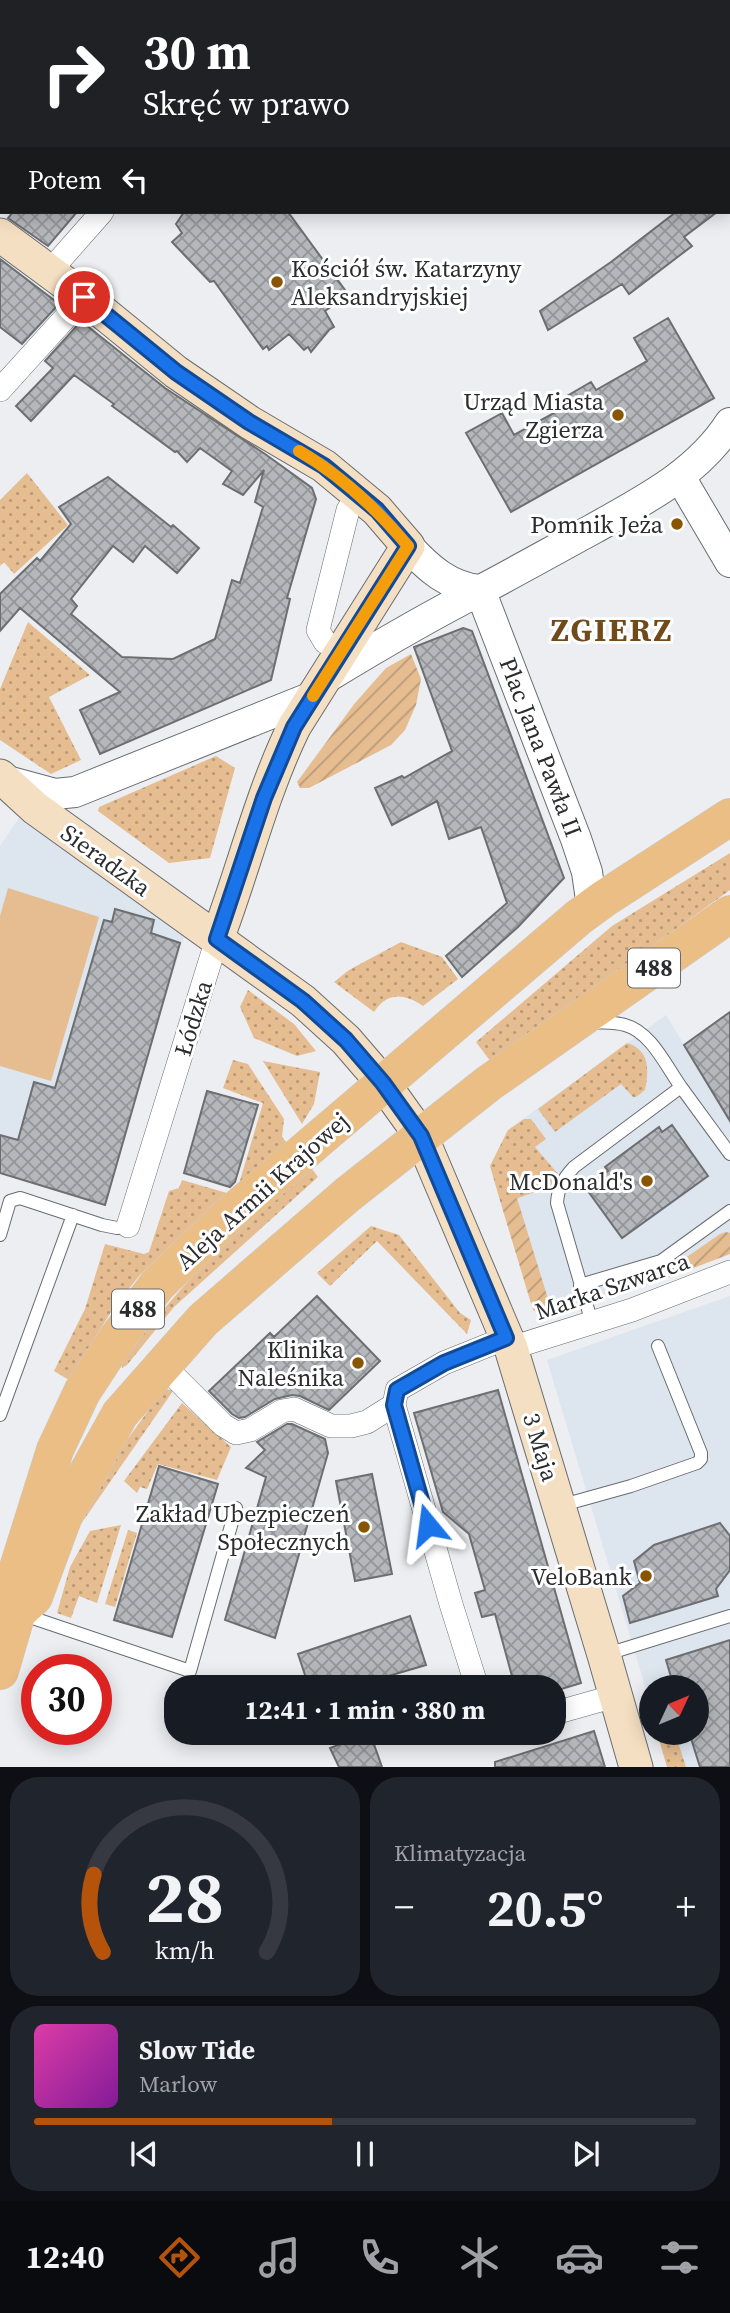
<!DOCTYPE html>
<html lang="pl">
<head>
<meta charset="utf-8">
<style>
	body { margin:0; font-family:"Source Serif 4",serif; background:#20242c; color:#f1f3f6; height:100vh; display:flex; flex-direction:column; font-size:26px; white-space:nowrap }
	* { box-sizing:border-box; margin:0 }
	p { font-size:23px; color:#9ea1a6 }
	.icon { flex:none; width:38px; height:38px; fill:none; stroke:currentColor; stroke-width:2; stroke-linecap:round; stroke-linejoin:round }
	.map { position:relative; height:1767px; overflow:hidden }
	.drawer { display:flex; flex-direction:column; gap:10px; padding:10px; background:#0d0f14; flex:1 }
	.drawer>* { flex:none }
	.guide { position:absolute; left:0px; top:0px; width:732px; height:214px; box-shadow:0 4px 18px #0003; background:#202124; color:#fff; overflow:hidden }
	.needle { width:46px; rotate:46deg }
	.controls { position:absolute; left:639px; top:1675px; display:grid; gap:14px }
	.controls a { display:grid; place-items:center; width:70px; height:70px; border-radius:50%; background:#171b24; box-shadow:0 4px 18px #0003; font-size:35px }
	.speed { position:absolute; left:21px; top:1654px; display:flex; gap:14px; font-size:35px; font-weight:700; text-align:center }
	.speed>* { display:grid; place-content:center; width:91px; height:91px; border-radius:50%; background:#171b24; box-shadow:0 4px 18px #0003; line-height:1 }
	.speed .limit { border:10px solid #d22; background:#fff; color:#111 }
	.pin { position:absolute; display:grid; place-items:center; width:60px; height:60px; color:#fff; margin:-30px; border:4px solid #fff; border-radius:50%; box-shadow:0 2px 7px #0007 }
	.me { position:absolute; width:77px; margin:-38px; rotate:344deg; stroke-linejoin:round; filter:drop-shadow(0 0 5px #0008) }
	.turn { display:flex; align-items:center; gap:24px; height:147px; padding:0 28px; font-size:32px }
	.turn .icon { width:91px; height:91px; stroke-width:2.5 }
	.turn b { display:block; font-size:49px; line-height:60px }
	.then { display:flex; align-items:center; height:66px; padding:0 28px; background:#0003; gap:14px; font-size:26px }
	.big { font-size:52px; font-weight:700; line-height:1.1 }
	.drawer .tile { flex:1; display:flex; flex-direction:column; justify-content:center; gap:10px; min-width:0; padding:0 24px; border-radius:28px; background:#20242c }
	.drawer .dial { align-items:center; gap:0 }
	.dial svg { height:182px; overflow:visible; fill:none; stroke:#363941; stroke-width:7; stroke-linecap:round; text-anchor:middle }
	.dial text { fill:#f1f3f6; stroke:none }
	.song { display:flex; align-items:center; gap:21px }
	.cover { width:84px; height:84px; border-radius:10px; background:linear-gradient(135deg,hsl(320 70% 55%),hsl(290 70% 35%)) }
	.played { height:7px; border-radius:4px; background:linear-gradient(90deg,#b45309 45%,#363941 45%) }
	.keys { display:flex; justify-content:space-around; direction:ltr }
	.heat { display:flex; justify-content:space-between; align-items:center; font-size:38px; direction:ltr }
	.drawer .tiles { flex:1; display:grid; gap:10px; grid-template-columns:1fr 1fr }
	.tile:last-child { grid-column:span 2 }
	.trip { position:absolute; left:164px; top:1675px; width:402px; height:70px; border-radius:28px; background:#171b24; box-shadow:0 4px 18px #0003; font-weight:700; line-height:70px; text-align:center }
	.tabs { display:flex; height:112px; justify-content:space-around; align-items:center; background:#090b0e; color:#9ea1a6 }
	.tabs .icon { width:49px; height:49px }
	.tabs .active { color:#b45309 }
	.tabs b { font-size:32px; color:#f1f3f6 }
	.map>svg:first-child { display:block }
</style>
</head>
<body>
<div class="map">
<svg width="730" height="1767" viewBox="0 0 730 1767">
	<defs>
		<pattern id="grass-dots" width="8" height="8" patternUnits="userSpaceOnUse" patternTransform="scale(1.75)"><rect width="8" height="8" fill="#e5bd90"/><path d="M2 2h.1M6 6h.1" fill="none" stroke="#ba9a76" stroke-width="1.8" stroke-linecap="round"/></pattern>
		<pattern id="garden-furrows" width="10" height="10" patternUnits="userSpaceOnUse" patternTransform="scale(1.75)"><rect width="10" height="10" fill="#e5bd90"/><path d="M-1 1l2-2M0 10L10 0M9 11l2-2" fill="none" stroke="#ba9a76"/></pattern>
		<pattern id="building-cross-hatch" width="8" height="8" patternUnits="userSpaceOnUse" patternTransform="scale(1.75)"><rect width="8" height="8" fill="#b4b7bb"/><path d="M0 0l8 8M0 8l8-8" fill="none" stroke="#939598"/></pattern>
	</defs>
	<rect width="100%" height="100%" fill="#eceef2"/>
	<!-- built -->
	<path fill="#dde5ef" d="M 19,818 L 184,936 L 115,1170 L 0,1135 L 0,846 Z
		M 666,1015 L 730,1120 L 730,1254 L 656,1282 L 540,1314 L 533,1310 L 490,1166 L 508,1130 Z
		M 730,1296 L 730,1767 L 669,1767 L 659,1733 L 696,1732 L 696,1687 L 651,1687 L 651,1706 L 547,1360 Z"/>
	<!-- grass -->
	<path fill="url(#grass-dots)" d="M 27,473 L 68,525 L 14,574 L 4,562 L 0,566 L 0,500 Z
		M 28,622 L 90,675 L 49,697 L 81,760 L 51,774 L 0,740 L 0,689 Z
		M 216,756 L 235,768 L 210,858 L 169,863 L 98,811 L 99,807 Z
		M 730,853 L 730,890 L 491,1062 L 476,1042 L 612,926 Z
		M 401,942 L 442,957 L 458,979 L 423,1006 C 404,993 387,992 374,1012 L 334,982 L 349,970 Z
		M 248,990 L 294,1024 L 316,1051 L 297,1056 L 254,1038 L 240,1007 Z
		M 627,1043 C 650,1050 649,1070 645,1090 L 636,1097 L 633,1097 L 621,1084 L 555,1132 L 538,1109 Z
		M 233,1060 L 248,1064 L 284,1119 L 282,1137 L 287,1143 L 238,1187 L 263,1103 L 223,1088 Z
		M 263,1061 L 320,1072 L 314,1104 L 302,1124 Z
		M 524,1119 L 531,1119 L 546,1139 L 535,1147 L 558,1174 L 558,1180 L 550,1187 L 501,1204 L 490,1166 L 508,1130 Z
		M 312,1169 L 318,1177 L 174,1307 L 127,1365 L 122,1368 L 121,1363 C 144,1332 168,1303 194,1275 C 230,1237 272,1203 312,1169 Z
		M 182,1180 L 227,1193 L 140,1275 L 114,1307 L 69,1380 L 54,1371 L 85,1309 L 105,1244 L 144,1254 L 149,1252 L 169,1191 L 179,1188 Z
		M 371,1226 L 399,1235 L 460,1313 L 471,1320 L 467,1334 L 377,1241 L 330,1286 L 317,1273 Z
		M 167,1389 L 173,1391 L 74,1534 L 118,1452 L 162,1392 Z
		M 182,1403 L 231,1447 L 217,1480 L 158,1464 L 147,1489 L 140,1487 L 137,1493 L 124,1481 Z
		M 121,1525 L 97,1603 L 79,1596 L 71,1618 L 57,1613 L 70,1567 L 90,1531 Z
		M 128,1530 L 137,1533 L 115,1607 L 105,1604 Z
		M 657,1733 L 675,1733 L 686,1767 L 667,1767 Z"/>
	<!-- garden -->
	<path fill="url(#garden-furrows)" d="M 411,654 L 421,679 L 416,705 L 405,730 L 391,745 L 309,788 L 300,788 L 297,782 L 355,703 L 386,668 Z
		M 517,1198 L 549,1302 L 561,1299 L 561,1309 L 540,1314 L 533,1310 L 501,1204 Z
		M 726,1232 L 730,1233 L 730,1254 L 662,1280 L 659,1271 L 671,1268 L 720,1234 Z"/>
	<!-- pitch -->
	<path fill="#e5bd90" d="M 8,888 L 99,917 L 51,1081 L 0,1066 L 0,916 Z"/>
	<!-- building -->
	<path fill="url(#building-cross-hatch)" stroke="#6c6e72" stroke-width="2" d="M 13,212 L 77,212 L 48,246 L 8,218 Z
		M 184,212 L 288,212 L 345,290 L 342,292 L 345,297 L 325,311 L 334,327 L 329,330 L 311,352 L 308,347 L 304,350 L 289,334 L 269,350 L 267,346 L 263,349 L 214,281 L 210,282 L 172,242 L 182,233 L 176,224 Z
		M 676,212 L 717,212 L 684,237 L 692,246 L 629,294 L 622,284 L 548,330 L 540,311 L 611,262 Z
		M 0,259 L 59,304 L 22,344 L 0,327 Z
		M 668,318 L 714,398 L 511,512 L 466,433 L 502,413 L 514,435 L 565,407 L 560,400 L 591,382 L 596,390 L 647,361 L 634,338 Z
		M 81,321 L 165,388 L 265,454 L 312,488 L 316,499 L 287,598 L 290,599 L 271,680 L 100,754 L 80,710 L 120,692 L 20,608 L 0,631 L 0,594 L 37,558 L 40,561 L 71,524 L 59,507 L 108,477 L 171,527 L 173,525 L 199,548 L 177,573 L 145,546 L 133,562 L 113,546 L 71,599 L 77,606 L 71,614 L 122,657 L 173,659 L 215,639 L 232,580 L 240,583 L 263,507 L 255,502 L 264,470 L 243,495 L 223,484 L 232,471 L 200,448 L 187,462 L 177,451 L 175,452 L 112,406 L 114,404 L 74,375 L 31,421 L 16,406 L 53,368 L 45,361 Z
		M 463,628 L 472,631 L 564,878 L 518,927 L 462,977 L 446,956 L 507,903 L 481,827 L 449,839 L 437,801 L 392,825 L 375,788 L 402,776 L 404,778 L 452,751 L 414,647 Z
		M 115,909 L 154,920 L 151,933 L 180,943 L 105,1205 L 0,1173 L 0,1135 L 18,1140 L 34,1082 L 55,1088 L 104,920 L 112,922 Z
		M 730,1012 L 730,1121 L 684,1045 Z
		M 207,1091 L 258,1105 L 235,1182 L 230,1187 L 184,1173 Z
		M 672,1125 L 708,1176 L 622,1238 L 585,1187 L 608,1171 L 605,1167 L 659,1127 L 662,1132 Z
		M 317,1296 L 380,1361 L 329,1410 L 300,1396 L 292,1395 L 275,1399 L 245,1417 L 239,1418 L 232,1414 L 209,1391 L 270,1333 L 274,1337 Z
		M 498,1390 L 581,1683 L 555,1691 L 555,1687 L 515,1687 L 495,1614 L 482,1617 L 475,1593 L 485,1590 L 469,1534 L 443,1512 L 414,1413 Z
		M 287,1424 L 292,1424 L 325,1439 L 328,1453 L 275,1638 L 225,1620 L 266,1477 L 246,1468 L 265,1450 L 257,1442 Z
		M 159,1466 L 218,1484 L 172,1637 L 114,1620 Z
		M 372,1474 L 392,1574 L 355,1581 L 336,1481 Z
		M 720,1523 L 730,1536 L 730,1570 L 716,1589 L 718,1596 L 630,1623 L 623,1596 L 640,1583 L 634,1561 L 654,1545 Z
		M 410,1616 L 426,1665 L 351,1687 L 309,1687 L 298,1654 Z
		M 730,1640 L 730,1767 L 700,1767 L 689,1732 L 696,1732 L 696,1687 L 674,1687 L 666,1660 Z
		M 594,1731 L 605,1767 L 495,1767 L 495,1762 Z
		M 370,1733 L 382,1767 L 339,1767 L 330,1748 Z"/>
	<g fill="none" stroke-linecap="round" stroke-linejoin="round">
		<!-- service casing -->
		<g stroke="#696c6f" stroke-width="14">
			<path id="service" d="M 592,1022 C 603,1023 615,1022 625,1025 C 651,1032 666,1066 681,1087
				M 0,1235 L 10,1201 L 20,1198 L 102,1225 L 117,1228 L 128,1226
				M 580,1285 L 661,1261 L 730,1211
				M 592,1323 L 557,1203 C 558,1187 564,1178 574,1167 L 681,1087 L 730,1154
				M 0,1415 L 73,1215
				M 559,1506 L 631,1486 L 697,1463 L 701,1459 L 701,1453 L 658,1346
				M 24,1615 L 190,1671 L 236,1508
				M 607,1654 L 730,1616"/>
		</g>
		<!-- minor casing -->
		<g stroke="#696c6f" stroke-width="24">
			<path id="minor" d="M 291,2 L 293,0
				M 49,272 L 102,212
				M 0,390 L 84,297
				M 342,651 L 325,642 L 318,630 L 348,510 L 359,494
				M 128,1226 L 217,939
				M 511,1348 L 632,1310 L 730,1272
				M 163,1365 L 223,1425 L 236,1433 L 250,1430 L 282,1411 L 294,1409 L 331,1426 L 351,1426 L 367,1422 L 394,1405
				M 477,1687 L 451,1604 L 394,1405 L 397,1390 L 444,1363 L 506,1338
				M 555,1713 L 615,1696"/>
		</g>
		<!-- tertiary casing -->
		<g stroke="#696c6f" stroke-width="32">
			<path id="tertiary" d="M 680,477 L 730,562
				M 408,546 C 428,568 449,587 480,590 L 576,839 L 587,872 L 592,907
				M 324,679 C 375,648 427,617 481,590 C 519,570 556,549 593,529 C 644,500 697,474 730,423
				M 7,781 L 55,794 L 75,792 L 312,697"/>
		</g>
		<!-- secondary casing -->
		<g stroke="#696c6f" stroke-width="35">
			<path id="secondary" d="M 0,235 L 84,297 L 176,372 L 249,422 L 324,466 L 377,510 L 408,546 L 294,727 C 261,795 244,868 217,939
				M 0,776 L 35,808 L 303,1001 L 346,1040 L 383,1083 L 421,1136 L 511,1348 L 604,1655 L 636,1767"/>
		</g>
		<!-- primary casing -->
		<g stroke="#cccccd" stroke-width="38">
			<path id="primary" d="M 20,1610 L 34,1597 L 65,1513 L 120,1414 L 203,1320 L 347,1195 L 489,1083 L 730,914
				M 17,1613 L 11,1590 L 55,1450 L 82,1392 L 118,1337 L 157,1285 L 226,1218 L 579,917 L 605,898 L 730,817
				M 0,1671 L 17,1613"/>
		</g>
		<!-- service -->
		<use href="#service" stroke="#fff" stroke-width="12"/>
		<!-- minor -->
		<use href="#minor" stroke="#fff" stroke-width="23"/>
		<!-- tertiary -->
		<use href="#tertiary" stroke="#fff" stroke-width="30"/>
		<!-- secondary -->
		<use href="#secondary" stroke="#f4dfc2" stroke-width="33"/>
		<!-- primary -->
		<use href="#primary" stroke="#eabe85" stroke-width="37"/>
	</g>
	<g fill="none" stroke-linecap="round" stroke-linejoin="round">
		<!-- route casing -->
		<g stroke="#114b97" stroke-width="18">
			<path id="route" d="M 84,297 L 176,372 L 249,422 L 324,466 L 377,510 L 408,546 L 294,727 L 264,798 L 217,939 L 303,1001 L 346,1040 L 383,1083 L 421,1136 L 506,1338 L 444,1363 L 397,1390 L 394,1405 L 428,1525"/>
		</g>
		<!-- route -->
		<use href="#route" stroke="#1a73e8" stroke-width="12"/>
		<!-- slow -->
		<path stroke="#f59e0b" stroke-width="12" d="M 299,451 C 342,476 376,508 408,546 L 313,696"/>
	</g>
	<!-- markers -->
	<g fill="#895501" stroke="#fff" stroke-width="2.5">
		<circle cx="277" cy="282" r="7"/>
		<circle cx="618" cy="415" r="7"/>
		<circle cx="677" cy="524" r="7"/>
		<circle cx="647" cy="1181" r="7"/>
		<circle cx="358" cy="1363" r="7"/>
		<circle cx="364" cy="1527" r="7"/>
		<circle cx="646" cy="1576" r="7"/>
	</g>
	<g text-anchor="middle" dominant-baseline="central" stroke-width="6" stroke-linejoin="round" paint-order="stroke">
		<!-- shield labels -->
		<g fill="#fff" stroke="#6b6b6d" stroke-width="2">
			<rect x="628" y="948.5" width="52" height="39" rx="5"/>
			<rect x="112" y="1289.5" width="52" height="39" rx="5"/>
		</g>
		<g font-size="23" font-weight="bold" fill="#2b2c2e">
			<text x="654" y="968">488</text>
			<text x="138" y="1309">488</text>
		</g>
		<!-- poi labels -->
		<g font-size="24" fill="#2b2c2e" stroke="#fff" text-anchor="end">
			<text x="291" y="268" text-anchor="start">Kościół św. Katarzyny<tspan x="291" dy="28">Aleksandryjskiej</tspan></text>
			<text x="604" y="401">Urząd Miasta<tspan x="604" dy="28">Zgierza</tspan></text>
			<text x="663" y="524">Pomnik Jeża</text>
			<text x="633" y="1181">McDonald's</text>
			<text x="344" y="1349">Klinika<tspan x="344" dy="28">Naleśnika</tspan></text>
			<text x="350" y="1513">Zakład Ubezpieczeń<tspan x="350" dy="28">Społecznych</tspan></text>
			<text x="632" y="1576">VeloBank</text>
		</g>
		<!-- street labels -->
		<g font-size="24" fill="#2b2c2e" stroke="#fff">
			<text transform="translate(541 747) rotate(69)">Plac Jana Pawła II</text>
			<text transform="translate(106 860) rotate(36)">Sieradzka</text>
			<text transform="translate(193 1018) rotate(-73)">Łódzka</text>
			<text transform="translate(262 1191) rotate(-42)">Aleja Armii Krajowej</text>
			<text transform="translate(612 1286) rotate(-19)">Marka Szwarca</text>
			<text transform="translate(541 1447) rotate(73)">3 Maja</text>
		</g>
		<!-- district labels -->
		<g font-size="32" font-weight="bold" letter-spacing="2" fill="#704a1b" stroke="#fff">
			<text x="612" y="630">ZGIERZ</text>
		</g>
	</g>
</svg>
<div class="controls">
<a><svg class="needle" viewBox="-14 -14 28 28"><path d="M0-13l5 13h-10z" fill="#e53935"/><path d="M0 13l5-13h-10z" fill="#9ea1a6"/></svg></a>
</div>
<div class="speed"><div class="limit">30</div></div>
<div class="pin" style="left:84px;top:297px;background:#d93025"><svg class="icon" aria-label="arrive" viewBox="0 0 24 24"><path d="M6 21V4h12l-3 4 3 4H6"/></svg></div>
<svg class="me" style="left:428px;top:1525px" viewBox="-20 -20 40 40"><path d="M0-17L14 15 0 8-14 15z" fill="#1a73e8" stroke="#fff" stroke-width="4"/></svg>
<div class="trip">12:41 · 1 min · 380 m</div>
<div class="guide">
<div class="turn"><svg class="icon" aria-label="right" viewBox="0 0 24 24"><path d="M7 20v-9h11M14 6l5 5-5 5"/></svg><div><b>30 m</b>Skręć w prawo</div></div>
<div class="then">Potem<svg class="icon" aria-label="left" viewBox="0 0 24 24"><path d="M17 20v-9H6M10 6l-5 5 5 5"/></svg></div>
</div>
</div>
<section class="drawer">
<div class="tiles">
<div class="tile dial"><svg viewBox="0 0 100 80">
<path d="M14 69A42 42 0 1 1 86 69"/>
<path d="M14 69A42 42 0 0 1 10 35" stroke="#b45309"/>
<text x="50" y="56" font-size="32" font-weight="700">28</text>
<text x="50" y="72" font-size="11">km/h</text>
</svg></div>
<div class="tile"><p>Klimatyzacja</p>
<div class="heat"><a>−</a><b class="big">20.5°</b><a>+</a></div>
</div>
<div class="tile">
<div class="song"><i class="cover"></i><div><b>Slow Tide</b><p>Marlow</p></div></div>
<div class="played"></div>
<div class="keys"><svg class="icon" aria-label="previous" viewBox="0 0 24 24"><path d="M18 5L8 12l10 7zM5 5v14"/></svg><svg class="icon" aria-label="pause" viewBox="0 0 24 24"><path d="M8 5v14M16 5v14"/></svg><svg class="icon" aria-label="next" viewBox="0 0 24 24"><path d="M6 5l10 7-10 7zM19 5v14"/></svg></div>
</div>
</div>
</section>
<nav class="tabs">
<b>12:40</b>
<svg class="icon active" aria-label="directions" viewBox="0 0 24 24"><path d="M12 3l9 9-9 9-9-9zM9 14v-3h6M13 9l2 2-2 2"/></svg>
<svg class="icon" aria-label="music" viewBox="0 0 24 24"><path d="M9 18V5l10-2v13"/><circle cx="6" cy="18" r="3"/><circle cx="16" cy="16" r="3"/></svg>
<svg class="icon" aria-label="phone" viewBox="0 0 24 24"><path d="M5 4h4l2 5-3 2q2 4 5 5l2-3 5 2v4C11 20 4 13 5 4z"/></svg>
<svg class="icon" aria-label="climate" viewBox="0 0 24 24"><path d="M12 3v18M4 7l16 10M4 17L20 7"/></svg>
<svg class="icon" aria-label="car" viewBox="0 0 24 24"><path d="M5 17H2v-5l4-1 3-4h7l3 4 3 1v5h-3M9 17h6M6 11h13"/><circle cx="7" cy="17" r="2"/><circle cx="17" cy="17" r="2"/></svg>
<svg class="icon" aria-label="filters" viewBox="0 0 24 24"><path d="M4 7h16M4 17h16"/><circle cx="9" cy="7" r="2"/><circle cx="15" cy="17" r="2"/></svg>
</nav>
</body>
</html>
